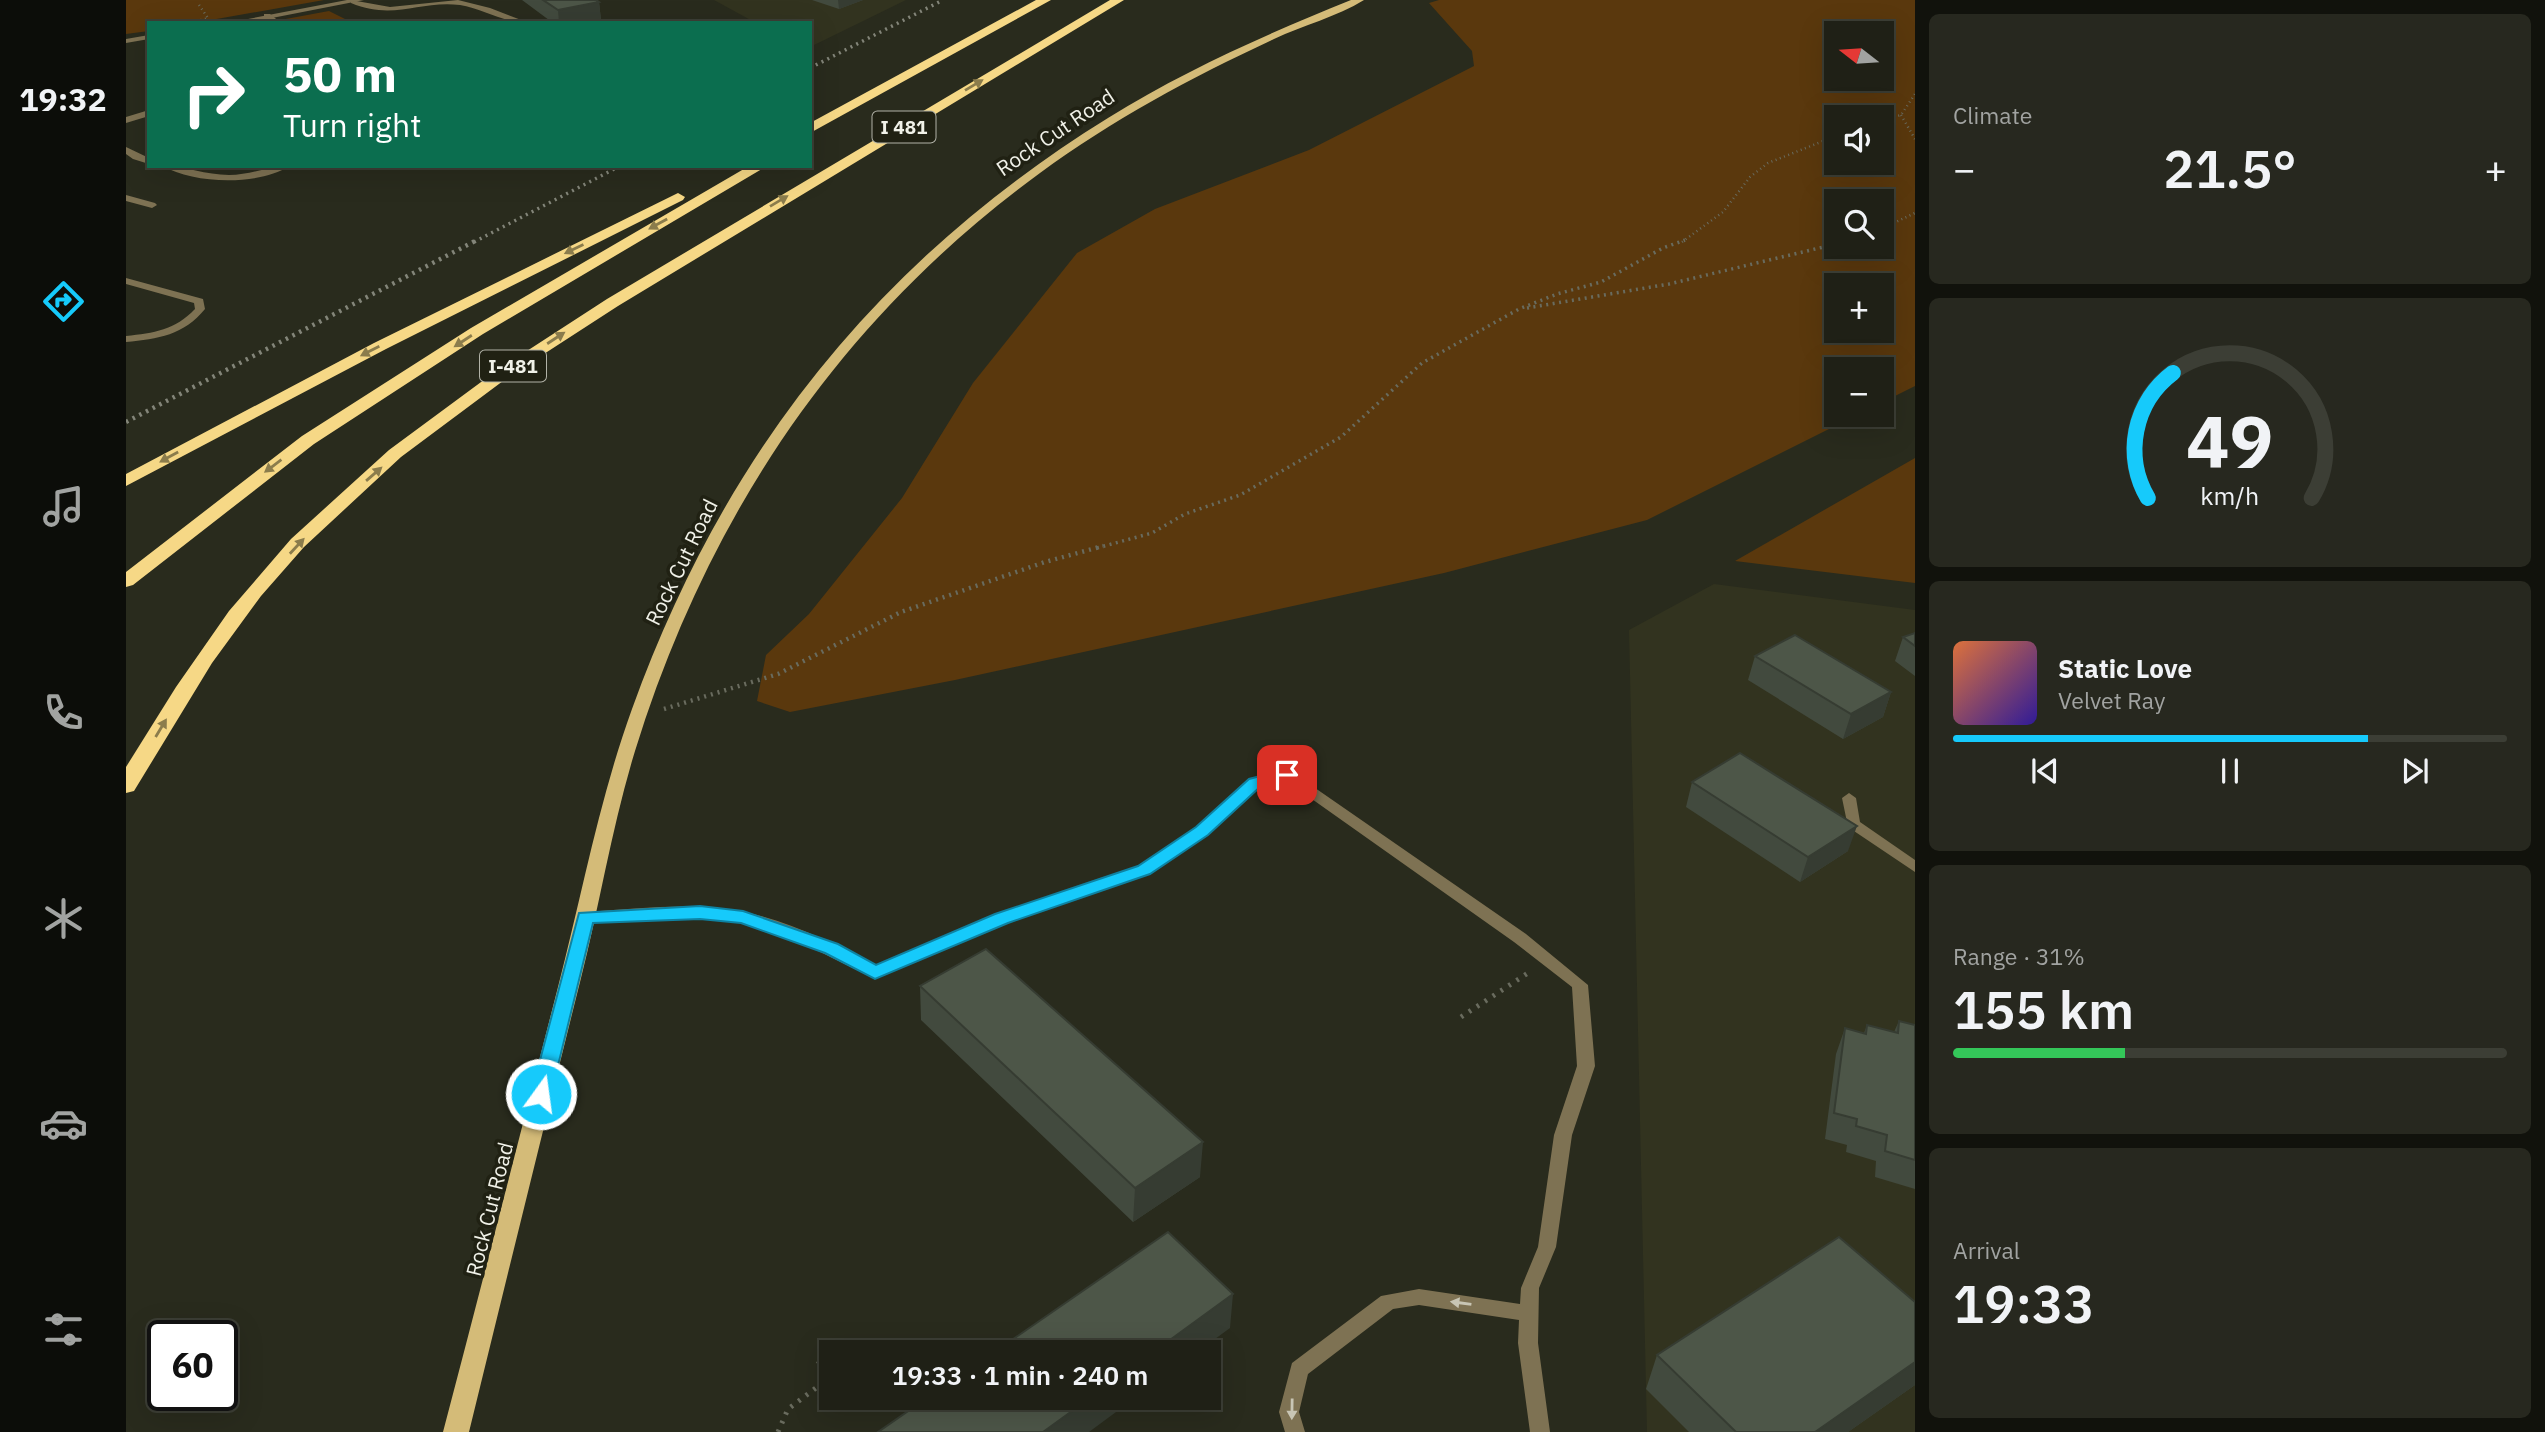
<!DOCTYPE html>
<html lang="en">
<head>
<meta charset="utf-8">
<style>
	body { margin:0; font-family:"IBM Plex Sans",sans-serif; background:#27281f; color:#f1f3f6; height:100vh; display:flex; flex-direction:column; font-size:26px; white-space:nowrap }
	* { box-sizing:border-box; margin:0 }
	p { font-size:23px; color:#a1a3a1 }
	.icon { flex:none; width:38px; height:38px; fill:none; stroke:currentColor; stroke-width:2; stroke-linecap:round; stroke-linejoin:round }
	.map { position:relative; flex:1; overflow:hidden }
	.drawer { display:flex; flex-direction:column; gap:14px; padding:14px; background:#11120c; width:630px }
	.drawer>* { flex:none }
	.banner { position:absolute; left:21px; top:21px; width:665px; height:147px; border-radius:0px; box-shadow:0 7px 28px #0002,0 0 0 2px #3c3e35; background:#0b6e4f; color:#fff; overflow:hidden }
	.needle { width:46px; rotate:287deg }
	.fabs { position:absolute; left:1698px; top:21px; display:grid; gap:14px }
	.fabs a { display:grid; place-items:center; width:70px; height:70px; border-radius:0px; background:#1f2016; box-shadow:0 7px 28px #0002,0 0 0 2px #3c3e35; font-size:35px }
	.speed { position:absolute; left:21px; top:1320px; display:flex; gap:14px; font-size:35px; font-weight:700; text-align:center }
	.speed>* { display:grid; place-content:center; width:91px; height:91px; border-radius:50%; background:#1f2016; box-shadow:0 7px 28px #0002,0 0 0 2px #3c3e35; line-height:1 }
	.speed .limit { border:4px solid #111; border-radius:10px; background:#fff; color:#111 }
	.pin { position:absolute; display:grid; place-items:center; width:60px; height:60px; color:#fff; margin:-30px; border-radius:14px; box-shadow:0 4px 10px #0006 }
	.me { position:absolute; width:77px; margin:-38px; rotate:14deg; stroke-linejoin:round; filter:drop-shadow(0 0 5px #0008) }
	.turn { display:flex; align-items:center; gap:24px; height:147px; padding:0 21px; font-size:32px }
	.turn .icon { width:91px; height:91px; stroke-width:2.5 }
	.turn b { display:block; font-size:49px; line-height:60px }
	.big { font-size:52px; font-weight:600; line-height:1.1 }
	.drawer .card { flex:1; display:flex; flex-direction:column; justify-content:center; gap:10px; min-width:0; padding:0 24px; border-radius:10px; background:#27281f }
	.drawer .dial { align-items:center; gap:0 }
	.dial svg { height:182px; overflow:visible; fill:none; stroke:#3c3e35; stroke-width:7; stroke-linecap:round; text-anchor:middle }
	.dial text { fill:#f1f3f6; stroke:none }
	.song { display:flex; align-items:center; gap:21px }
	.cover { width:84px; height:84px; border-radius:10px; background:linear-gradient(135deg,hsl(20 70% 55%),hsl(250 70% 35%)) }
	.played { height:7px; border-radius:4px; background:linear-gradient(90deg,#16cafb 75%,#3c3e35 75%) }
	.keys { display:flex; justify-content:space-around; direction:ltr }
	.heat { display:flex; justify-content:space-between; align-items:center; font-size:38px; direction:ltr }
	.charge { height:10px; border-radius:5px; background:linear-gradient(90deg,#34c759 31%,#3c3e35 0) }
	.trip { position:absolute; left:693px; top:1340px; width:402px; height:70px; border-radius:0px; background:#1f2016; box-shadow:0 7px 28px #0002,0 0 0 2px #3c3e35; font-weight:600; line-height:70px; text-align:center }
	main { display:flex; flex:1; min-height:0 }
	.menu { display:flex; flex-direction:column; width:126px; justify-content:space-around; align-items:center; background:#0c0d09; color:#a1a3a1 }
	.menu .icon { width:49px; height:49px }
	.menu .selected { color:#16cafb }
	.menu b { font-size:32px; color:#f1f3f6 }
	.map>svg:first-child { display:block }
</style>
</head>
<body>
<main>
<nav class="menu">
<b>19:32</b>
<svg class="icon selected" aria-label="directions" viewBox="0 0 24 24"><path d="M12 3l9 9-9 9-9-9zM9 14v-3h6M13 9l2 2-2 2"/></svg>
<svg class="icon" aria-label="music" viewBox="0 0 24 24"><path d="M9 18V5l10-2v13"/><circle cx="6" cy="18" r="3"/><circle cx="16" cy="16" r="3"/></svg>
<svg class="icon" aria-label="phone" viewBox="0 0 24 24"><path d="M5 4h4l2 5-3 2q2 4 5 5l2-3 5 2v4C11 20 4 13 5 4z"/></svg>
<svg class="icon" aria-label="climate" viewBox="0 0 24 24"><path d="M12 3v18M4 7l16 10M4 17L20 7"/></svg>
<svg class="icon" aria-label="car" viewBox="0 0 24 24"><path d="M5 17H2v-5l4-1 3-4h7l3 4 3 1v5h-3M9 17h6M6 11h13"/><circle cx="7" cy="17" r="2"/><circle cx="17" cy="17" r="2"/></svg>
<svg class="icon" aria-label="filters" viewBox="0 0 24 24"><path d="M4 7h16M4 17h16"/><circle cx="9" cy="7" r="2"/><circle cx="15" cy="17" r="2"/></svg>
</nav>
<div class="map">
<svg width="1789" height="1432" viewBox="0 0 1789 1432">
	<rect width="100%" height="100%" fill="#292b1d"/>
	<!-- built -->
	<path fill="#32331f" d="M 588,0 L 780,0 L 684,47 L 684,23 L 630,23 Z
		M 1588,584 L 1789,610 L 1789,1432 L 1521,1432 L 1503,630 Z"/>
	<!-- green -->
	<path fill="#5a380d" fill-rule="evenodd" d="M 0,0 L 198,0 L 68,23 L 23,23 L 23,31 L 0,34 Z
		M 1313,0 L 1789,0 L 1789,386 L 1755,403 L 1755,369 L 1710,369 L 1710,415 L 1731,415 L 1521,520 L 1318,573 L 829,680 L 664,712 L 631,701 L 640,655 L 683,614 L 776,498 L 847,383 L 951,253 L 1029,209 L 1183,150 L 1348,66 L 1346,51 L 1303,3 ZM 1755,33 L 1755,79 L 1710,79 L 1710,33 ZM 1755,117 L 1755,163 L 1710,163 L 1710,117 ZM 1755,201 L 1755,247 L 1710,247 L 1710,201 ZM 1755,285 L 1755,331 L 1710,331 L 1710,285 Z
		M 203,11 L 227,23 L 138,23 Z
		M 1789,458 L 1789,583 L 1609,561 Z"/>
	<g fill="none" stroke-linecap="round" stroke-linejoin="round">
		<!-- path-far3 -->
		<path stroke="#696b5e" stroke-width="2.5" stroke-dasharray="1 3.5" stroke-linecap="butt" d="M 73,5 L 82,18 L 75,20 L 77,23
			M 1775,115 L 1789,139
			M 1755,121 L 1775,115 L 1789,94
			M 1755,229 L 1789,213
			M 1556,242 L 1597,212 L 1624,177 L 1642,163 L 1710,136"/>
		<!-- path-far2 -->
		<path stroke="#696b5e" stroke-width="3.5" stroke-dasharray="2 4.5" stroke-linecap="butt" d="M 1401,308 L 1543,284 L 1710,244
			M 971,548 L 1026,533 L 1059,514 L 1114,495 L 1215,437 L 1296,363 L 1393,309 L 1431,294 L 1475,282 L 1537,248 L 1559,240"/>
		<!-- path-far1 -->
		<path stroke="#696b5e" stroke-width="4.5" stroke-dasharray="2 5" stroke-linecap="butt" d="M 538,709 L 652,674 L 775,612 L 919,562 L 977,546"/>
		<!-- path -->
		<path stroke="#696b5e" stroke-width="5" stroke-dasharray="2.5 7" stroke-linecap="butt" d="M 1335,1017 L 1405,971
			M 652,1432 L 662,1409 L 702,1379 L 690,1365 L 699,1360"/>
		<!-- lane -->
		<path fill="#7e7253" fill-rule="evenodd" d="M 225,0 L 264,7 L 332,0 L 364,8 L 403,23 C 379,23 357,9 334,5 C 294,0 268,21 225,3 Z
			M 138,14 L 144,14 L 155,23 L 145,23 L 138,18 Z
			M 491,19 L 494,19 L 494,23 L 479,23 Z
			M 23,110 L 23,116 L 0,123 L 0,117 Z
			M 0,147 L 23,158 L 23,164 L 7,159 L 0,154 Z
			M 37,166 C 59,166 80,175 103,175 C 124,175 143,166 163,166 C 133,186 67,184 37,166 Z
			M 0,195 L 29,203 L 31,205 L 26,208 L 0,201 Z
			M 0,278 L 77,299 L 79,309 C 58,335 32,339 0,342 L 0,336 C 28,333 49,330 69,309 L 68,303 L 0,284 Z
			M 1161,770 L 1166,772 L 1400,934 L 1462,985 L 1469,1066 L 1446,1135 L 1430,1247 L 1413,1288 L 1412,1343 L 1424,1432 L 1404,1432 L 1392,1343 L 1393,1320 L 1293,1305 L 1267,1309 L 1182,1374 L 1173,1412 L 1179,1432 L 1159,1432 L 1153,1412 L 1166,1363 L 1255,1296 L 1293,1289 L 1394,1304 L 1395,1288 L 1412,1247 L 1428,1135 L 1451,1066 L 1446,987 L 1388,942 L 1159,780 L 1133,786 L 1081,835 L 1023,874 L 882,923 L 749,979 L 678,944 L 615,922 L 557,918 L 459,922 L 453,921 L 451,917 L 453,913 L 459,912 C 504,909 549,904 594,908 C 649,914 702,940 750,966 L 870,915 L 1013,866 L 1071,827 L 1123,780 Z
			M 1723,793 L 1730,798 L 1734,822 L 1789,860 L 1789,872 L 1722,827 L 1716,798 Z"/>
		<!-- street -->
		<path fill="#7e7253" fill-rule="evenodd" d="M 221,0 L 238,0 L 120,23 L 101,23 Z
			M 23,35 L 23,39 L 0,43 L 0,39 Z"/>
		<!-- primary -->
		<path fill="#d4bb78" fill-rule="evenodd" d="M 1225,0 L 1238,0 C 1211,17 1177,25 1148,39 C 1066,77 986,120 914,173 C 714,319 582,515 509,751 C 486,826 474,903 455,978 C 417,1130 380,1281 343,1432 L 317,1432 C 356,1284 394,1135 432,987 C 456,894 473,800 506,709 C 598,454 751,261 982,118 C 1059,70 1141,34 1225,0 Z"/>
		<!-- highway -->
		<path fill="#f6d886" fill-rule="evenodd" d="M 910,0 L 925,0 L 684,133 L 684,123 Z
			M 984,0 L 998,0 L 492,306 L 381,378 L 275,457 L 178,547 L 135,596 L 86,663 L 8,791 L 0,793 L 0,767 L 50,687 L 103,611 L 165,539 L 263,450 L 370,371 L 481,299 Z
			M 623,166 L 641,166 L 357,334 L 188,444 L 7,585 L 0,587 L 0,572 L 176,436 L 345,328 Z
			M 552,193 L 559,197 L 557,200 L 260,349 L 0,486 L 0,474 L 248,343 Z"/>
		<!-- rail-far1 -->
		<path stroke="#838579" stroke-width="3.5" stroke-dasharray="2 4.5" stroke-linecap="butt" d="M 684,68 L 817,0
			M 348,242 L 494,166"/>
		<!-- rail -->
		<path stroke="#838579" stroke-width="4.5" stroke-dasharray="2.5 5" stroke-linecap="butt" d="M 0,422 L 351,240"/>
	</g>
	<!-- wall -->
	<path fill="#424a3e" d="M 396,0 L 470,0 L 473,2 L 475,20 L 459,23 L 427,23 Z
		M 686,0 L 737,0 L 713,9 Z
		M 1789,633 L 1789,676 L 1769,661 L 1777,637 Z
		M 1629,656 L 1765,692 L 1757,717 L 1717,739 L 1622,680 Z
		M 1566,782 L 1722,851 L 1674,882 L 1560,807 Z
		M 794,986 L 1074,1177 L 1007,1222 L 795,1020 Z
		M 1773,1021 L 1789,1025 L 1789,1189 L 1749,1177 L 1750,1161 L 1720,1152 L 1721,1145 L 1699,1139 L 1710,1054 L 1719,1028 L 1738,1033 L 1741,1025 L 1768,1032 Z
		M 1789,1302 L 1789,1385 L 1722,1432 L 1563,1432 L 1520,1389 L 1531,1355 Z"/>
	<!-- shaded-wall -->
	<path fill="#363c32" d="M 712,0 L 737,0 L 713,9 Z
		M 473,2 L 475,20 L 459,23 L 433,23 L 432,10 Z
		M 1765,692 L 1757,717 L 1717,739 L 1725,714 Z
		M 1731,826 L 1722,851 L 1674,882 L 1682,857 Z
		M 1077,1142 L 1074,1177 L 1007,1222 L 1009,1188 Z
		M 1107,1294 L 1104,1328 L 1070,1353 L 1026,1353 Z
		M 1789,1362 L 1789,1385 L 1722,1432 L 1689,1432 Z
		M 964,1398 L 1009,1398 L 963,1432 L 917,1432 Z"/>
	<!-- building -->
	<path fill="#4d5648" stroke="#363c32" stroke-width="2" d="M 417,0 L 470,0 L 473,2 L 432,10 Z
		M 1789,633 L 1789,646 L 1777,637 Z
		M 1669,635 L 1765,692 L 1725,714 L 1629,656 Z
		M 1614,753 L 1731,826 L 1682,857 L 1566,782 Z
		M 860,949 L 1077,1142 L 1009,1188 L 794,986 Z
		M 1773,1021 L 1789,1025 L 1789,1160 L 1759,1151 L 1761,1135 L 1730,1126 L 1731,1119 L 1708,1113 L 1719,1028 L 1740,1034 L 1741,1025 L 1772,1033 Z
		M 1042,1232 L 1107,1294 L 1026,1353 L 867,1353 Z
		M 1713,1237 L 1789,1302 L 1789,1362 L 1689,1432 L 1610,1432 L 1531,1355 Z
		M 801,1398 L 964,1398 L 917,1432 L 752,1432 Z"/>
	<!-- one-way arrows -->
	<defs><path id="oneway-solid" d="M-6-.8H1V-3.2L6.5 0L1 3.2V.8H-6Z" transform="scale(1.75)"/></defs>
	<g fill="#8b7c4c">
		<use href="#oneway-solid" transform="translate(848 85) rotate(-31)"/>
		<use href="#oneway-solid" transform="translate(653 201) rotate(-31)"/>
		<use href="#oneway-solid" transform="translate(532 224) rotate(151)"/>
		<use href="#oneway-solid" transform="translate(448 249) rotate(154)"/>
		<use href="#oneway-solid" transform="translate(430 338) rotate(-33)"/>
		<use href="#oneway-solid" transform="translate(337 341) rotate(147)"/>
		<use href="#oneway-solid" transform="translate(244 351) rotate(153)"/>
		<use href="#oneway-solid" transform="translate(43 457) rotate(151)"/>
		<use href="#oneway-solid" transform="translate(147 466) rotate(143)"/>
		<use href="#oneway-solid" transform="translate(248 474) rotate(-41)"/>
		<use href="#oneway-solid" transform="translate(171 546) rotate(-47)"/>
		<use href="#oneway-solid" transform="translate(35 728) rotate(-59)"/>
	</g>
	<g fill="#c8c5b4">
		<use href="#oneway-solid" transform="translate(1335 1303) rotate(-172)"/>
		<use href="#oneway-solid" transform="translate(1166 1409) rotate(91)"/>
	</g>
	<!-- route -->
	<path fill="#16cafb" stroke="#0e83a3" stroke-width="2" d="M 1161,769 L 1167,771 L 1169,775 L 1167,778 L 1134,787 L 1082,835 L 1024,874 L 882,923 L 749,979 L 699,953 L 615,923 L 574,919 L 467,923 L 425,1094 L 422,1100 L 415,1102 L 408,1100 L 405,1094 L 453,913 L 574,906 L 617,911 L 712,944 L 750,965 L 869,914 L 1012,866 L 1070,827 L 1123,779 Z"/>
	<g text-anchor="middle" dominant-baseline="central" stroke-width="7" stroke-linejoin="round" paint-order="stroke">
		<!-- shield labels -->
		<g fill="#202113" stroke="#b2b3a8" stroke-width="2">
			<rect x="746.5" y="111.5" width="63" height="31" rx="5"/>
			<rect x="354" y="350.5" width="66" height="31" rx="5"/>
		</g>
		<g font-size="19" font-weight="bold" fill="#f0f1e8">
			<text x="778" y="127">I 481</text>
			<text x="387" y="366">I-481</text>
		</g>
		<!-- street labels -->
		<g font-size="21" fill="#f0f1e8" stroke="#202113">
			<text transform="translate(929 132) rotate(-34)">Rock Cut Road</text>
			<text transform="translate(555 562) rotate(-64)">Rock Cut Road</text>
			<text transform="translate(363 1209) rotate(-76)">Rock Cut Road</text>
		</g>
	</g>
</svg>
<div class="fabs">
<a><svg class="needle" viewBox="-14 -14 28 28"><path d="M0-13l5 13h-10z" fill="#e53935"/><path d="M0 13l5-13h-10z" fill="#a1a3a1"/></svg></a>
<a><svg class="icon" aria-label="sound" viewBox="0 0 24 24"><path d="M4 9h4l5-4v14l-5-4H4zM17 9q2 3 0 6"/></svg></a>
<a><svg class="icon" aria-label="search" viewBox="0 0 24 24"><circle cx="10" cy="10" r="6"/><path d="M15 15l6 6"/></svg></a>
<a>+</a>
<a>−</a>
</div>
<div class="speed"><div class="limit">60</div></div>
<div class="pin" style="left:1161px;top:775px;background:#d93025"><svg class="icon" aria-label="arrive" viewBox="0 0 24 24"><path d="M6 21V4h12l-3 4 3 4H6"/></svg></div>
<svg class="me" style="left:415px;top:1094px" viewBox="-20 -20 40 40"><circle r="17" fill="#16cafb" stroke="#fff" stroke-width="3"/><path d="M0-11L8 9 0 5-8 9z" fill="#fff"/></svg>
<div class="trip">19:33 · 1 min · 240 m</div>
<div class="banner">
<div class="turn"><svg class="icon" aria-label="right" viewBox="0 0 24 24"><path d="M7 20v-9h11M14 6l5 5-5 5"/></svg><div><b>50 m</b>Turn right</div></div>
</div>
</div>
<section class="drawer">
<div class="card"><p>Climate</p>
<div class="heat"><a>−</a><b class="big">21.5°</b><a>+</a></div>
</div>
<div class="card dial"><svg viewBox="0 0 100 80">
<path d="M14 69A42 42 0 1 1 86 69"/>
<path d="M14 69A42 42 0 0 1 25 14" stroke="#16cafb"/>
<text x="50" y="56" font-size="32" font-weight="700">49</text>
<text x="50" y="72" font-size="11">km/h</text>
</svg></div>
<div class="card">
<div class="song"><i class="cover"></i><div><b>Static Love</b><p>Velvet Ray</p></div></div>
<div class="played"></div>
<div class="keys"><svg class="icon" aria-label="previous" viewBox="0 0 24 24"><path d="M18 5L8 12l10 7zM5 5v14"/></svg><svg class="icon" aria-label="pause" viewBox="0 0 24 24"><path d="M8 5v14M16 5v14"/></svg><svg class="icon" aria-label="next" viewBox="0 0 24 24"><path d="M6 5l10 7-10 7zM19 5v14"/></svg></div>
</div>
<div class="card"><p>Range · 31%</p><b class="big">155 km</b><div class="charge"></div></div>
<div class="card"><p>Arrival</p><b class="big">19:33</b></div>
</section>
</main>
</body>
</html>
